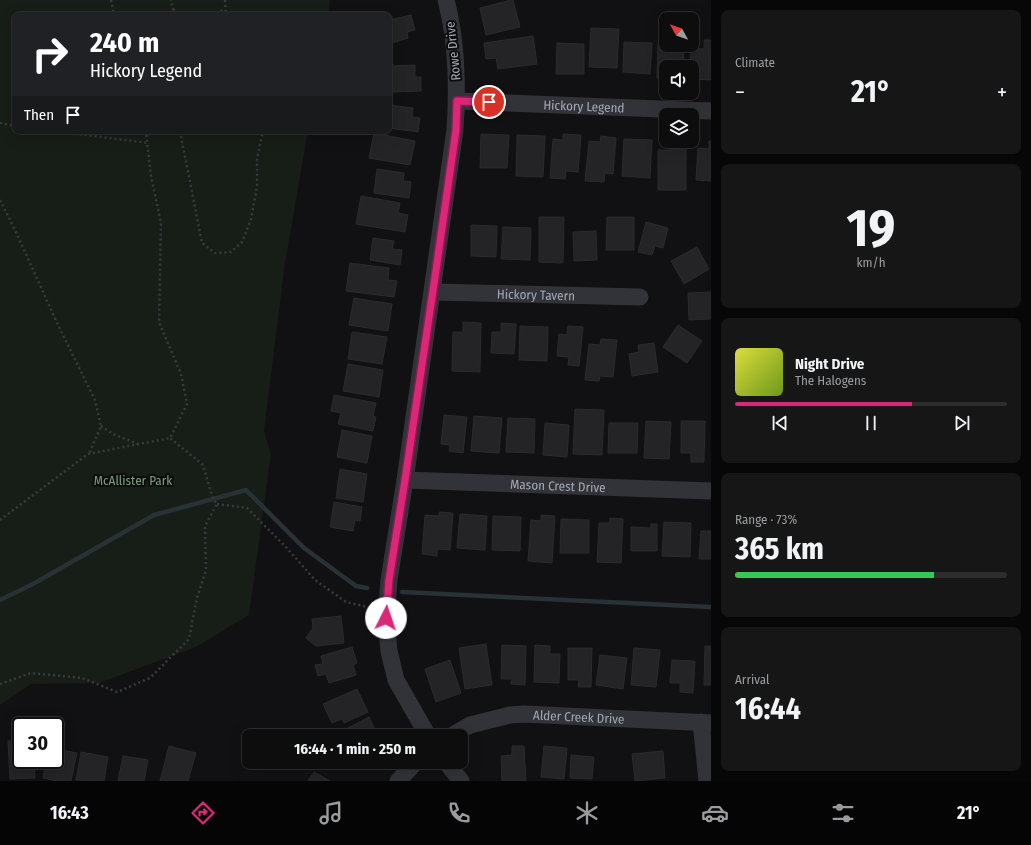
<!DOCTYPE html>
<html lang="en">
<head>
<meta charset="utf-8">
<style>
	body { margin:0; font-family:"Fira Sans Condensed",sans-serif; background:#161617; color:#f1f3f6; height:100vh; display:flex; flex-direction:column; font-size:15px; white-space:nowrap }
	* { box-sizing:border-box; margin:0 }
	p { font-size:13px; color:#9a9c9e }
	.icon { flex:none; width:22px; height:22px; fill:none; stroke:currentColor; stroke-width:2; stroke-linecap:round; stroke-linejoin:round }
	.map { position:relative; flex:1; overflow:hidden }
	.side { display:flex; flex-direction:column; gap:10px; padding:10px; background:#070708; width:320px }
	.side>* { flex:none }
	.guide { position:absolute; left:12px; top:12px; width:380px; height:122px; border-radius:8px; box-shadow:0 4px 16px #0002,0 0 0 1px #2d2d2e; background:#202124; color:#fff; overflow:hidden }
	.needle { width:26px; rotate:310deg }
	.buttons { position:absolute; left:659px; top:12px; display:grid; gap:8px }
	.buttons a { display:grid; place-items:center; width:40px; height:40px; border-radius:8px; background:#0d0d0e; box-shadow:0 4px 16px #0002,0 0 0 1px #2d2d2e; font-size:20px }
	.speed { position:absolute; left:12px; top:717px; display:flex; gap:8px; font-size:20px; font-weight:700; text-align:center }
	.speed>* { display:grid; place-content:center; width:52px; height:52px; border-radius:50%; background:#0d0d0e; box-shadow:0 4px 16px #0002,0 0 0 1px #2d2d2e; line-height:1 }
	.speed .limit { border:2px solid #111; border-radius:6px; background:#fff; color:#111 }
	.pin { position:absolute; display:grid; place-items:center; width:34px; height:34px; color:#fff; margin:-17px; border:2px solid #fff; border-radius:50%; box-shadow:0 1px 4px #0007 }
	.me { position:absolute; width:44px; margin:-22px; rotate:4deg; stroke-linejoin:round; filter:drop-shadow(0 0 3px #0008) }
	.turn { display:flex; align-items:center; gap:14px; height:84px; padding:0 12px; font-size:18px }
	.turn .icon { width:52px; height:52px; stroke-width:2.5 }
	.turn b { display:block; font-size:28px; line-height:34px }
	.then { display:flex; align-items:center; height:38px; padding:0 12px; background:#0003; gap:8px; font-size:15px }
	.big { font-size:30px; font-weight:700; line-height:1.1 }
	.side .widget { flex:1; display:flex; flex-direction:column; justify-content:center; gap:6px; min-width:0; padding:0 14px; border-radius:8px; background:#161617 }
	.side .dial { align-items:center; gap:0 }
	.dial b { font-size:52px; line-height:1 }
	.song { display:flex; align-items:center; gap:12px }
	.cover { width:48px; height:48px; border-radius:6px; background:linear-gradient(135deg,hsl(60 70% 55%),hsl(80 70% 35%)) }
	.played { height:4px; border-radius:2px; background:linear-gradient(90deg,#db2777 65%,#2d2d2e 65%) }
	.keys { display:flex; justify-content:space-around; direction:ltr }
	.heat { display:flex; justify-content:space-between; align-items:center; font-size:22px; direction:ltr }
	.charge { height:6px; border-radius:3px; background:linear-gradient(90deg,#34c759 73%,#2d2d2e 0) }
	.trip { position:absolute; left:242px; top:729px; width:226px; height:40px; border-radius:8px; background:#0d0d0e; box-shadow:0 4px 16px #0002,0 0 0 1px #2d2d2e; font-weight:700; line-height:40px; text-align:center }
	.dock { display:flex; height:64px; justify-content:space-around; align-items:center; background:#050506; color:#9a9c9e }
	.dock .icon { width:28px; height:28px }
	.dock .current { color:#db2777 }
	.dock b { font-size:18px; color:#f1f3f6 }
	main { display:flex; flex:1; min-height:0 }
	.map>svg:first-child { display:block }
</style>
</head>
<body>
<main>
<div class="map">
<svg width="711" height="781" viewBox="0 0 711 781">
	<rect width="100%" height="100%" fill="#111113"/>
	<!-- green -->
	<path fill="#171d17" d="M 0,0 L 330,0 L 328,15 L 15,15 L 15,131 L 308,131 L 285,263 L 264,431 L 271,454 L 249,615 L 196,647 L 99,683 L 31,684 L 0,705 Z"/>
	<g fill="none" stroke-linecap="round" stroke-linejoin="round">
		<!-- stream -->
		<path stroke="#273136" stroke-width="4.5" d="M 402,592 L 711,607
			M 0,600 L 33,584 L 154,515 L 246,490 L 304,548 L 356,586 L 367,588"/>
	</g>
	<!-- building -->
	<path fill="#242427" stroke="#2b2b2f" d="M 511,0 L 513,0 L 520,27 L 486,35 L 480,8 Z
		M 411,15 L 415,30 L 407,32 L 408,38 L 389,44 L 389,20 Z
		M 591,28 L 619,29 L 617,68 L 589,67 Z
		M 533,36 L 537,64 L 498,69 L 496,58 L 486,59 L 484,43 Z
		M 704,40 L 711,40 L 711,80 L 692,79 L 692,67 L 690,67 L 691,48 L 704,49 Z
		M 624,42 L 652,43 L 650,74 L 623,72 Z
		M 557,43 L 584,44 L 584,74 L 556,74 Z
		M 658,44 L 684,45 L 683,67 L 666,67 L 666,78 L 657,78 Z
		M 415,65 L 415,77 L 421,77 L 421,91 L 392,92 L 392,66 Z
		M 389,105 L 413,108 L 412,117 L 420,118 L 418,132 L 389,128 Z
		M 374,133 L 415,141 L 410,165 L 369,158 Z
		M 481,134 L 509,135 L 507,168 L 480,168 Z
		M 563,134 L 581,135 L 578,172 L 566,171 L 565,179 L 550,178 L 553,139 L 563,140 Z
		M 517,135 L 545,136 L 543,177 L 516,176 Z
		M 601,136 L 616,138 L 613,174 L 605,173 L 604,182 L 585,181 L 589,141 L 600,142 Z
		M 624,139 L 652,140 L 650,178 L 622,176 Z
		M 670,141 L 686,141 L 686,190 L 658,190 L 658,150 L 670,150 Z
		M 709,141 L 711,141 L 711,181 L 696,180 L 698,148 L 709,149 Z
		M 377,169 L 404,173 L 403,181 L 411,182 L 409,198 L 374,193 Z
		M 361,196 L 400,203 L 398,213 L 408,215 L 405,232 L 356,224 Z
		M 539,217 L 564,217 L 563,263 L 539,262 Z
		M 607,217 L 634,217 L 634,250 L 606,250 Z
		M 646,222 L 668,228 L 663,248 L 655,246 L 652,255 L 638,252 Z
		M 471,225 L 497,226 L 496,257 L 471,256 Z
		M 503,227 L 531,228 L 530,260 L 501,259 Z
		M 596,231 L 597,260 L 574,261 L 573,232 Z
		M 373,238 L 394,241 L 392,249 L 402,250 L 400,265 L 370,260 Z
		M 697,247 L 709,269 L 684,284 L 671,261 Z
		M 350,263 L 389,268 L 388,280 L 397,281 L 394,297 L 346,291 Z
		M 711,292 L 711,319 L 689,320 L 688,293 Z
		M 354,298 L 392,304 L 388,331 L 349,325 Z
		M 463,322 L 481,323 L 480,372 L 452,371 L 453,332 L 463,332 Z
		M 501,323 L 516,324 L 514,354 L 491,353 L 492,332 L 501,332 Z
		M 678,325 L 702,341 L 687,363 L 663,347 Z
		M 520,326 L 548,327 L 547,361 L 519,360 Z
		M 568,326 L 583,327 L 579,366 L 568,365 L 569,357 L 557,356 L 559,334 L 567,335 Z
		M 352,332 L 387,337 L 382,364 L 348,359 Z
		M 601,339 L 617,340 L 613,377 L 600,376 L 599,381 L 585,380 L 589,344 L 600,345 Z
		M 654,343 L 658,372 L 632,376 L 629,354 L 639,352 L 638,345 Z
		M 348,364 L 383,370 L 379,397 L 343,391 Z
		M 334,395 L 376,403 L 373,416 L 376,417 L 373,431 L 338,424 L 341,413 L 331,411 Z
		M 575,409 L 604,410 L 602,455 L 573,454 Z
		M 444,415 L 467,417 L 463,453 L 449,451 L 450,445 L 441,444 Z
		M 474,416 L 502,418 L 499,453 L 471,451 Z
		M 508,418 L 535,419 L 534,453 L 506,452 Z
		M 646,421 L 671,422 L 669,459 L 644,458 Z
		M 681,421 L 705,421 L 704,462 L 691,462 L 691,453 L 681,453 Z
		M 545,423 L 569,425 L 567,457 L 543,455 Z
		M 609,423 L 638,423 L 637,453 L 608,453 Z
		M 342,430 L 372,436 L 367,463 L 337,457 Z
		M 340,469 L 367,474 L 363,502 L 336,498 Z
		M 334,502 L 362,507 L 360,521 L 355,520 L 353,531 L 330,527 Z
		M 439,512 L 453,513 L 450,550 L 437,549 L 437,556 L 422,554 L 425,515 L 439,516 Z
		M 460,514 L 487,516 L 485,550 L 457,548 Z
		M 541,515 L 555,516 L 552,563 L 528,561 L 531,520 L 541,521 Z
		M 493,516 L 521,517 L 520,551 L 492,550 Z
		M 610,518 L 623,519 L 621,563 L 597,562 L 599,523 L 609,523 Z
		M 561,519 L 589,520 L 589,553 L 560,553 Z
		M 664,522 L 691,523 L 690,557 L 662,556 Z
		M 651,524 L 657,524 L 657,551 L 631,551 L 631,527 L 651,528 Z
		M 701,531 L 711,531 L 711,559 L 699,559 Z
		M 341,616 L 344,643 L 316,646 L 306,638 L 313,628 L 312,619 Z
		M 486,644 L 492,685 L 465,689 L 459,648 Z
		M 502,645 L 526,646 L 525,685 L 511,684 L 512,679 L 501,679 Z
		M 535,645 L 550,646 L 550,654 L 560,654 L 559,683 L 534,682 Z
		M 705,646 L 711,646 L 711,685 L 704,685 Z
		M 352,647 L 357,663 L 353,665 L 356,675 L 329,683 L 326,674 L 318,676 L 315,665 L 323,664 L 321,656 Z
		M 568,648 L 592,648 L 591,687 L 578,687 L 579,680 L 568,680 Z
		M 634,648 L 660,650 L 656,687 L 631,685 Z
		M 600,655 L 627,658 L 623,689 L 596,685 Z
		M 450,660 L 461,693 L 436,702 L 425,669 Z
		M 672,660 L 695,661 L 693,693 L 680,692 L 680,683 L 670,683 Z
		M 357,689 L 368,712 L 344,723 L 342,719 L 332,723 L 323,704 Z
		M 369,717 L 378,736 L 344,736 L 342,731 Z
		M 21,740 L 21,760 L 34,760 L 35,778 L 10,779 L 8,741 Z
		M 169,746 L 196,753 L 188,781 L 160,781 Z
		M 512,746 L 524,746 L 526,781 L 502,781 L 501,756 L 512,755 Z
		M 544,746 L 567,748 L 564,779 L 541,777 Z
		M 55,749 L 77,753 L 71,781 L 57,781 L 43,778 L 46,760 L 55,760 Z
		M 663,751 L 665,778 L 635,781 L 632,754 Z
		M 81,752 L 108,757 L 104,781 L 76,780 Z
		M 571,755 L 594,757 L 592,779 L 570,778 Z
		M 123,756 L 148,760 L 144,781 L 118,781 Z
		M 314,772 L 330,781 L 308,781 Z"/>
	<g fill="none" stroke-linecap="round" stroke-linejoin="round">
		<!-- path -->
		<path stroke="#383b3f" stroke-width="2.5" stroke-dasharray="2 3" stroke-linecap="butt" d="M 111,0 L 114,15
			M 225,0 L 226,15
			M 173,9 L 182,15
			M 171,15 L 173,9 L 171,0
			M 206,15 L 225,10
			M 0,123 L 15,126
			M 55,131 L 148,143
			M 180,131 L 202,243 L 215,253 L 231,252 L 242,242 L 251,219 L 257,187 L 257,158 L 263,131
			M 0,200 L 15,230 L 58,325 L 95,400 L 101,426 L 89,454
			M 101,426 L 113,434 L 138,444
			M 217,504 L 247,508 L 285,546 L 315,580 L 346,602 L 372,608
			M 0,520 L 88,454 L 170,438 L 187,404 L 181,374 L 159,322 L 161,223 L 151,176 L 146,131
			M 0,684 L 31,673 L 82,678 L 117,692 L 150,678 L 189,639 L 197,598 L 206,570 L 205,526 L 217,504 L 213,499 L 203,465 L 170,438"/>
		<!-- street -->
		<g stroke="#323338" stroke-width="17">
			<path id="s1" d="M 457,101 L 711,111"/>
			<path id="s2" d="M 433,292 L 640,297"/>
			<path id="s3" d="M 405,480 L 711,491"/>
			<path d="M 701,722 L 707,781"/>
			<path d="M 428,736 L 396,680 L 389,651 L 386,618 L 389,580 L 405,480 L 455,130 C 458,86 457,42 446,0"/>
			<path id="s4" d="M 451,736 L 470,725 L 510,715 L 524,714 L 711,723"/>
			<path d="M 446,762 L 461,781"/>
			<path d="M 398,781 L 416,762"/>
		</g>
	</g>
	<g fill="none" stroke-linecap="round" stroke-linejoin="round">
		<!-- route casing -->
		<g stroke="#8e194d" stroke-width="10">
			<path id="route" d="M 386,618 L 389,580 L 405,480 L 435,277 L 456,130 L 457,101 L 489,102"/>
		</g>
		<!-- route -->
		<use href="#route" stroke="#db2777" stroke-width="7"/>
	</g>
	<g text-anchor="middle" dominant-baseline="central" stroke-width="4" stroke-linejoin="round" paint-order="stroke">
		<!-- street labels -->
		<g font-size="13" fill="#a2a9b4" stroke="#0c0c0d">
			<text transform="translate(453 51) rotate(-96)">Rowe Drive</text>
			<text stroke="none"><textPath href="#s1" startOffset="127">Hickory Legend</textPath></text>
			<text stroke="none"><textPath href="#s2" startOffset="103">Hickory Tavern</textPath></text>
			<text stroke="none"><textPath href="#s3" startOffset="153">Mason Crest Drive</textPath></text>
			<text stroke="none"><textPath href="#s4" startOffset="132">Alder Creek Drive</textPath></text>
		</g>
		<!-- park labels -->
		<g font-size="13" fill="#7a9f78" stroke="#0c0c0d">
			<text x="133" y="480">McAllister Park</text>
		</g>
	</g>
</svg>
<div class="buttons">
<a><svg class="needle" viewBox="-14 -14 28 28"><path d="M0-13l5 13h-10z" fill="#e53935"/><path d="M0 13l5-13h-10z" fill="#9a9c9e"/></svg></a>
<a><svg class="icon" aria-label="sound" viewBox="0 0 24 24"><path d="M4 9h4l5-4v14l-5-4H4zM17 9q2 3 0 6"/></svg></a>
<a><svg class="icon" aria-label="layers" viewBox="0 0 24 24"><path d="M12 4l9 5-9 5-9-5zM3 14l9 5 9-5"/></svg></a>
</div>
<div class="speed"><div class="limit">30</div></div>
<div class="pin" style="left:489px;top:102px;background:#d93025"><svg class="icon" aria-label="arrive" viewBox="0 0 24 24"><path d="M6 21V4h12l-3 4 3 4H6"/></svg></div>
<svg class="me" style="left:386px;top:618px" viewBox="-20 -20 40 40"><circle r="19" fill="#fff"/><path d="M0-13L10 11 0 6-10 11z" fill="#db2777"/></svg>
<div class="trip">16:44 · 1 min · 250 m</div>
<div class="guide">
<div class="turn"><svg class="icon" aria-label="right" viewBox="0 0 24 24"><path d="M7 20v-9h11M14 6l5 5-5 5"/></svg><div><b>240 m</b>Hickory Legend</div></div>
<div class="then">Then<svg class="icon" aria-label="arrive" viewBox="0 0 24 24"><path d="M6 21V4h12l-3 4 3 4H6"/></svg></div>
</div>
</div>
<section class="side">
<div class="widget"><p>Climate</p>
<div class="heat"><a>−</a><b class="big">21°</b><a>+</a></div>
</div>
<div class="widget dial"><b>19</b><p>km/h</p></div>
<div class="widget">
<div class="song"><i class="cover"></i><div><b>Night Drive</b><p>The Halogens</p></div></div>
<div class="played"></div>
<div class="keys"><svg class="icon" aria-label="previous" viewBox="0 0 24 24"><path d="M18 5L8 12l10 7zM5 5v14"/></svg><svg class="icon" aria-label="pause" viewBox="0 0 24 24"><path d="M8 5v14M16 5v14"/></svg><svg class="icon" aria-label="next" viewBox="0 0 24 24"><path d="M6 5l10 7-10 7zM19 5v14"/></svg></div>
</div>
<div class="widget"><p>Range · 73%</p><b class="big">365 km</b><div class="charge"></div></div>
<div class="widget"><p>Arrival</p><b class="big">16:44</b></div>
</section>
</main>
<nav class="dock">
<b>16:43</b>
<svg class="icon current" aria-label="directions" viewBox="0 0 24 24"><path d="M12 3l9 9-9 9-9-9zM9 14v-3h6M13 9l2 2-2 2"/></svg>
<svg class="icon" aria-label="music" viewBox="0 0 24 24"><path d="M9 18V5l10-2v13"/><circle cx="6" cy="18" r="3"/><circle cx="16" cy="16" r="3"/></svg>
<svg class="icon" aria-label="phone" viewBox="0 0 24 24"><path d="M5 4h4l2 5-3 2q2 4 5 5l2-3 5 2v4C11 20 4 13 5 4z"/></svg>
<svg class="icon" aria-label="climate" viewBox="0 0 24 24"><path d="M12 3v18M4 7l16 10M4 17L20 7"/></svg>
<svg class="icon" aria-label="car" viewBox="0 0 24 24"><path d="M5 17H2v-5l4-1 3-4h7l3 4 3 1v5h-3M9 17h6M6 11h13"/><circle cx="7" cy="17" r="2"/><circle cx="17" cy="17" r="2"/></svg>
<svg class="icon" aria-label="filters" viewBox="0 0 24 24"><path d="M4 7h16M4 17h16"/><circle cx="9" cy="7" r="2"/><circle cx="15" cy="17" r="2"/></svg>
<b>21°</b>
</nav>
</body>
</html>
